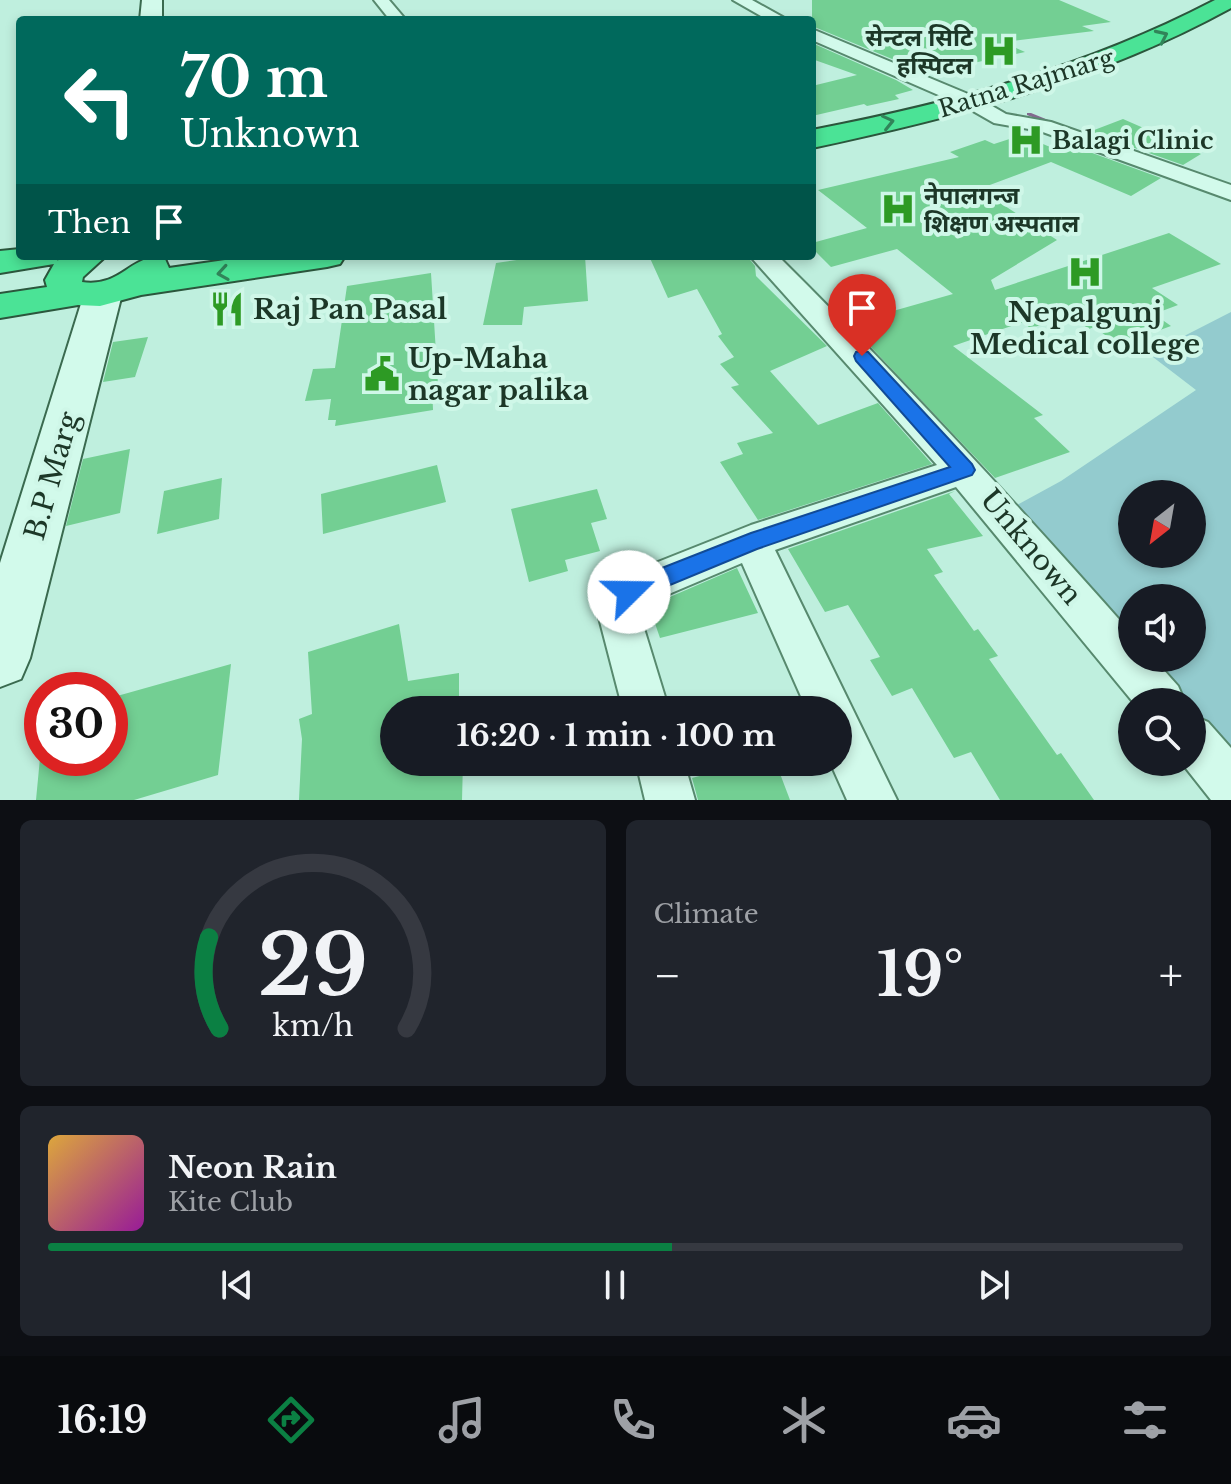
<!DOCTYPE html>
<html lang="en">
<head>
<meta charset="utf-8">
<style>
	body { margin:0; font-family:"Libre Baskerville","Noto Sans Devanagari",serif; background:#20242c; color:#f1f3f6; height:100vh; display:flex; flex-direction:column; font-size:30px; white-space:nowrap }
	* { box-sizing:border-box; margin:0 }
	p { font-size:26px; color:#9ea1a6 }
	.icon { flex:none; width:44px; height:44px; fill:none; stroke:currentColor; stroke-width:2; stroke-linecap:round; stroke-linejoin:round }
	.map { position:relative; height:800px; overflow:hidden }
	.details { display:flex; flex-direction:column; gap:20px; padding:20px; background:#0d0f14; flex:1 }
	.details>* { flex:none }
	.banner { position:absolute; left:16px; top:16px; width:800px; height:244px; border-radius:8px; box-shadow:0 4px 12px #0003; background:#00695c; color:#fff; overflow:hidden }
	.needle { width:52px; rotate:211deg }
	.tools { position:absolute; left:1118px; top:480px; display:grid; gap:16px }
	.tools a { display:grid; place-items:center; width:88px; height:88px; border-radius:50%; background:#171b24; box-shadow:0 4px 12px #0003; font-size:40px }
	.speed { position:absolute; left:24px; top:672px; display:flex; gap:16px; font-size:40px; font-weight:700; text-align:center }
	.speed>* { display:grid; place-content:center; width:104px; height:104px; border-radius:50%; background:#171b24; box-shadow:0 4px 12px #0003; line-height:1 }
	.speed .limit { border:12px solid #d22; background:#fff; color:#111 }
	.pin { position:absolute; display:grid; place-items:center; width:68px; height:68px; color:#fff; margin:-82px -34px; border-radius:50% 50% 50% 0; rotate:-45deg; box-shadow:0 0 8px #0007 }
	.pin .icon { rotate:45deg }
	.me { position:absolute; width:88px; margin:-44px; rotate:68deg; stroke-linejoin:round; filter:drop-shadow(0 0 6px #0008) }
	.turn { display:flex; align-items:center; gap:28px; height:168px; padding:0 32px; font-size:36px }
	.turn .icon { width:104px; height:104px; stroke-width:2.5 }
	.turn b { display:block; font-size:56px; line-height:68px }
	.then { display:flex; align-items:center; height:76px; padding:0 32px; background:#0003; gap:16px; font-size:30px }
	.big { font-size:60px; font-weight:800; line-height:1.1 }
	.details .tile { flex:1; display:flex; flex-direction:column; justify-content:center; gap:12px; min-width:0; padding:0 28px; border-radius:12px; background:#20242c }
	.details .dial { align-items:center; gap:0 }
	.dial svg { height:208px; overflow:visible; fill:none; stroke:#363941; stroke-width:7; stroke-linecap:round; text-anchor:middle }
	.dial text { fill:#f1f3f6; stroke:none }
	.song { display:flex; align-items:center; gap:24px }
	.cover { width:96px; height:96px; border-radius:12px; background:linear-gradient(135deg,hsl(40 70% 55%),hsl(300 70% 35%)) }
	.played { height:8px; border-radius:4px; background:linear-gradient(90deg,#0b8043 55%,#363941 55%) }
	.keys { display:flex; justify-content:space-around; direction:ltr }
	.heat { display:flex; justify-content:space-between; align-items:center; font-size:44px; direction:ltr }
	.details .tiles { flex:1; display:grid; gap:20px; grid-template-columns:1fr 1fr }
	.tile:last-child { grid-column:span 2 }
	.trip { position:absolute; left:380px; top:696px; width:472px; height:80px; border-radius:40px; background:#171b24; box-shadow:0 4px 12px #0003; font-weight:800; line-height:80px; text-align:center }
	.menu { display:flex; height:128px; justify-content:space-around; align-items:center; background:#090b0e; color:#9ea1a6 }
	.menu .icon { width:56px; height:56px }
	.menu .current { color:#0b8043 }
	.menu b { font-size:36px; color:#f1f3f6 }
	.map>svg:first-child { display:block }
</style>
</head>
<body>
<div class="map">
<svg width="1231" height="800" viewBox="0 0 1231 800">
	<rect width="100%" height="100%" fill="#bfefde"/>
	<!-- green -->
	<path fill="#93cbce" fill-rule="evenodd" d="M 1231,312 L 1231,759 L 1192,711 L 1192,702 L 1184,702 L 1149,658 L 1192,658 L 1192,598 L 1132,598 L 1132,638 L 1017,505 L 1061,481 L 1196,390 L 1149,354 ZM 1132,494 L 1192,494 L 1192,554 L 1132,554 Z"/>
	<g fill="none" stroke-linecap="round" stroke-linejoin="round">
		<!-- stream -->
		<path fill="#83698f" fill-rule="evenodd" d="M 1027,113 L 1031,113 L 1063,126 L 1058,127 L 1027,115 Z"/>
	</g>
	<!-- building -->
	<path fill="#73cf93" d="M 812,0 L 1059,0 L 1111,22 L 1082,26 L 1094,31 L 1003,42 L 1025,52 L 926,73 L 812,26 Z
		M 812,43 L 896,80 L 913,90 L 895,95 L 899,99 L 867,106 L 864,104 L 812,116 L 812,86 L 857,75 L 812,59 Z
		M 1123,119 L 1171,140 L 1201,154 L 1183,165 L 1089,132 Z
		M 1022,135 L 1050,147 L 1062,142 L 1161,178 L 1131,196 L 1051,162 L 979,189 L 1057,240 L 991,280 L 995,290 L 1169,233 L 1221,264 L 1152,288 L 1178,305 L 1154,314 L 1171,326 L 1119,345 L 1094,327 L 1089,329 L 1072,317 L 1030,328 L 1023,322 L 953,346 L 1043,415 L 1034,418 L 1070,452 L 995,478 L 852,327 L 882,318 L 879,315 L 953,294 L 897,249 L 831,267 L 812,248 L 812,243 L 867,228 L 818,190 L 959,157 L 950,152 L 985,140 L 994,144 Z
		M 544,256 L 585,256 L 588,301 L 524,307 L 522,325 L 483,325 L 496,263 Z
		M 649,256 L 747,256 L 755,266 L 756,276 L 827,346 L 770,371 L 818,425 L 878,403 L 932,464 L 758,520 L 720,462 L 743,454 L 737,443 L 773,433 L 731,387 L 739,385 L 720,364 L 734,357 L 718,336 L 722,334 L 697,289 L 668,298 Z
		M 431,273 L 438,385 L 432,385 L 433,410 L 335,426 L 336,420 L 328,420 L 331,399 L 305,401 L 313,369 L 335,368 L 347,286 Z
		M 148,337 L 135,377 L 103,382 L 113,342 Z
		M 130,449 L 120,513 L 66,526 L 83,459 Z
		M 437,465 L 446,502 L 323,534 L 321,494 Z
		M 222,478 L 219,519 L 157,534 L 164,491 Z
		M 597,489 L 607,519 L 591,523 L 600,551 L 565,560 L 568,571 L 529,582 L 511,509 Z
		M 955,491 L 949,494 L 983,536 L 927,549 L 943,572 L 934,575 L 974,631 L 978,629 L 998,656 L 989,659 L 1057,755 L 1061,753 L 1094,800 L 1000,800 L 971,752 L 954,758 L 912,688 L 892,696 L 870,660 L 880,657 L 848,605 L 825,612 L 788,549 Z
		M 737,568 L 758,613 L 660,638 L 649,606 Z
		M 399,624 L 408,681 L 459,673 L 459,710 L 394,710 L 394,762 L 463,762 L 462,800 L 299,800 L 302,739 L 299,719 L 312,714 L 308,652 Z
		M 231,664 L 218,775 L 134,800 L 36,800 L 40,758 L 110,758 L 110,698 Z
		M 752,762 L 768,762 L 772,773 L 779,771 L 790,800 L 698,800 L 692,778 Z"/>
	<g fill="none" stroke-linecap="round" stroke-linejoin="round">
		<!-- street casing -->
		<g stroke="#57896e" stroke-width="4">
			<path id="street" d="M 374,0 L 389,0 L 406,20 L 390,20 Z
				M 733,0 L 752,0 L 788,20 L 768,20 Z
				M 812,29 L 980,99 L 1006,114 L 1051,122 L 1231,185 L 1231,200 L 1040,131 L 994,123 L 966,107 L 812,40 Z
				M 750,256 L 778,256 C 901,378 1017,504 1132,634 L 1132,658 L 1153,658 L 1178,686 L 1185,702 L 1133,702 L 956,487 L 775,550 L 897,800 L 847,800 L 830,762 L 838,762 L 838,710 L 807,710 L 742,563 L 643,605 L 639,612 L 669,710 L 623,710 L 597,610 L 615,579 L 751,525 L 937,465 Z
				M 1192,715 L 1208,722 L 1231,748 L 1231,800 L 1211,800 L 1181,762 L 1192,762 Z
				M 636,762 L 684,762 L 695,800 L 645,800 Z"/>
		</g>
		<!-- secondary casing -->
		<g stroke="#3a6a4f" stroke-width="4">
			<path id="secondary" d="M 142,0 L 162,0 L 162,20 L 140,20 Z
				M 103,282 L 116,286 L 122,294 L 30,658 L 21,679 L 0,687 L 0,563 L 84,294 L 90,286 Z"/>
		</g>
		<!-- highway casing -->
		<g stroke="#2b563c" stroke-width="4">
			<path id="highway" d="M 1215,0 L 1231,0 L 1231,8 C 1100,80 958,117 812,148 L 812,130 C 952,103 1087,67 1215,0 Z
				M 20,249 L 20,256 L 61,256 L 57,261 L 65,256 L 106,256 L 83,277 L 82,282 C 124,288 131,251 165,259 L 169,268 L 253,256 L 345,256 L 340,264 L 327,267 L 141,295 L 100,306 L 78,305 L 0,318 L 0,294 L 47,287 L 45,280 L 54,264 L 0,273 L 0,251 Z"/>
		</g>
		<!-- street -->
		<use href="#street" fill="#d2faeb" fill-rule="evenodd"/>
		<!-- secondary -->
		<use href="#secondary" fill="#d2faeb" fill-rule="evenodd"/>
		<!-- highway -->
		<use href="#highway" fill="#4be396" fill-rule="evenodd"/>
	</g>
	<!-- one-way arrows -->
	<defs><path id="oneway-chevron" d="M-2-3.5L2.5 0L-2 3.5" fill="none" stroke-width="1.6" stroke-linecap="round" stroke-linejoin="round" transform="scale(2)"/></defs>
	<g stroke="#318459">
		<use href="#oneway-chevron" transform="translate(1162 36) rotate(-25)"/>
		<use href="#oneway-chevron" transform="translate(888 122) rotate(-13)"/>
		<use href="#oneway-chevron" transform="translate(223 273) rotate(171)"/>
	</g>
	<!-- route -->
	<path fill="#1a73e8" stroke="#114b97" stroke-width="2" d="M 862,351 L 868,352 L 972,464 L 975,470 L 972,475 L 757,549 L 629,602 L 621,599 L 618,592 L 621,584 L 751,533 L 950,467 L 856,361 L 854,356 L 856,352 Z"/>
	<!-- icons -->
	<defs>
		<g id="hospital-bare" transform="scale(2.76)"><path d="M-5-5h3v3.5h4V-5h3V5h-3V1.5h-4V5h-3Z" fill="#2d9a24" stroke="#cff7e8" stroke-width="2.5" paint-order="stroke"/></g>
		<g id="restaurant-bare" transform="scale(2.76)"><path d="M-5-6h1v4h1v-4h1v4h1v-4h1v5L-1.5 .5V6h-2V.5L-5-1ZM5-6V6H3V1.5H1.5Q1.5-4 5-6Z" fill="#2d9a24" stroke="#cff7e8" stroke-width="2.5" paint-order="stroke"/></g>
		<g id="civic-bare" transform="scale(2.76)"><path d="M-.6-6.5H3V-4.5H.6V-3L4-1V1h2V6H-6V1h2V-1L-.6-3ZM-1.2 2.5V6h2.4V2.5Z" fill="#2d9a24" stroke="#cff7e8" stroke-width="2.5" paint-order="stroke"/></g>
	</defs>
	<g fill-rule="evenodd">
		<use href="#hospital-bare" x="999" y="51"/>
		<use href="#hospital-bare" x="1026" y="140"/>
		<use href="#hospital-bare" x="898" y="209"/>
		<use href="#hospital-bare" x="1085" y="272"/>
		<use href="#restaurant-bare" x="227" y="309"/>
		<use href="#civic-bare" x="382" y="374"/>
	</g>
	<g text-anchor="middle" dominant-baseline="central" stroke-width="8" stroke-linejoin="round" paint-order="stroke">
		<!-- far-poi labels -->
		<g font-size="24" font-weight="bold" fill="#1c3727" stroke="#cff7e8" text-anchor="start">
			<text x="973" y="37" text-anchor="end">सेन्टल सिटि<tspan x="973" dy="28">हस्पिटल</tspan></text>
			<text x="1052" y="140">Balagi Clinic</text>
			<text x="924" y="195">नेपालगन्ज<tspan x="924" dy="28">शिक्षण अस्पताल</tspan></text>
		</g>
		<!-- far-street labels -->
		<g font-size="24" fill="#1c3727" stroke="#cff7e8">
			<text transform="translate(1026 83) rotate(-17)">Ratna Rajmarg</text>
		</g>
		<!-- poi labels -->
		<g font-size="28" font-weight="bold" fill="#1c3727" stroke="#cff7e8" text-anchor="start">
			<text x="253" y="309">Raj Pan Pasal</text>
			<text x="1085" y="312" text-anchor="middle">Nepalgunj<tspan x="1085" dy="32">Medical college</tspan></text>
			<text x="408" y="358">Up-Maha<tspan x="408" dy="32">nagar palika</tspan></text>
		</g>
		<!-- street labels -->
		<g font-size="28" fill="#1c3727" stroke="#cff7e8">
			<text transform="translate(52 476) rotate(-74)">B.P Marg</text>
			<text transform="translate(1031 547) rotate(50)">Unknown</text>
		</g>
	</g>
</svg>
<div class="tools">
<a><svg class="needle" viewBox="-14 -14 28 28"><path d="M0-13l5 13h-10z" fill="#e53935"/><path d="M0 13l5-13h-10z" fill="#9ea1a6"/></svg></a>
<a><svg class="icon" aria-label="sound" viewBox="0 0 24 24"><path d="M4 9h4l5-4v14l-5-4H4zM17 9q2 3 0 6"/></svg></a>
<a><svg class="icon" aria-label="search" viewBox="0 0 24 24"><circle cx="10" cy="10" r="6"/><path d="M15 15l6 6"/></svg></a>
</div>
<div class="speed"><div class="limit">30</div></div>
<div class="pin" style="left:862px;top:356px;background:#d93025"><svg class="icon" aria-label="arrive" viewBox="0 0 24 24"><path d="M6 21V4h12l-3 4 3 4H6"/></svg></div>
<svg class="me" style="left:629px;top:592px" viewBox="-20 -20 40 40"><circle r="19" fill="#fff"/><path d="M0-13L10 11 0 6-10 11z" fill="#1a73e8"/></svg>
<div class="trip">16:20 · 1 min · 100 m</div>
<div class="banner">
<div class="turn"><svg class="icon" aria-label="left" viewBox="0 0 24 24"><path d="M17 20v-9H6M10 6l-5 5 5 5"/></svg><div><b>70 m</b>Unknown</div></div>
<div class="then">Then<svg class="icon" aria-label="arrive" viewBox="0 0 24 24"><path d="M6 21V4h12l-3 4 3 4H6"/></svg></div>
</div>
</div>
<section class="details">
<div class="tiles">
<div class="tile dial"><svg viewBox="0 0 100 80">
<path d="M14 69A42 42 0 1 1 86 69"/>
<path d="M14 69A42 42 0 0 1 10 34" stroke="#0b8043"/>
<text x="50" y="56" font-size="32" font-weight="700">29</text>
<text x="50" y="72" font-size="11">km/h</text>
</svg></div>
<div class="tile"><p>Climate</p>
<div class="heat"><a>−</a><b class="big">19°</b><a>+</a></div>
</div>
<div class="tile">
<div class="song"><i class="cover"></i><div><b>Neon Rain</b><p>Kite Club</p></div></div>
<div class="played"></div>
<div class="keys"><svg class="icon" aria-label="previous" viewBox="0 0 24 24"><path d="M18 5L8 12l10 7zM5 5v14"/></svg><svg class="icon" aria-label="pause" viewBox="0 0 24 24"><path d="M8 5v14M16 5v14"/></svg><svg class="icon" aria-label="next" viewBox="0 0 24 24"><path d="M6 5l10 7-10 7zM19 5v14"/></svg></div>
</div>
</div>
</section>
<nav class="menu">
<b>16:19</b>
<svg class="icon current" aria-label="directions" viewBox="0 0 24 24"><path d="M12 3l9 9-9 9-9-9zM9 14v-3h6M13 9l2 2-2 2"/></svg>
<svg class="icon" aria-label="music" viewBox="0 0 24 24"><path d="M9 18V5l10-2v13"/><circle cx="6" cy="18" r="3"/><circle cx="16" cy="16" r="3"/></svg>
<svg class="icon" aria-label="phone" viewBox="0 0 24 24"><path d="M5 4h4l2 5-3 2q2 4 5 5l2-3 5 2v4C11 20 4 13 5 4z"/></svg>
<svg class="icon" aria-label="climate" viewBox="0 0 24 24"><path d="M12 3v18M4 7l16 10M4 17L20 7"/></svg>
<svg class="icon" aria-label="car" viewBox="0 0 24 24"><path d="M5 17H2v-5l4-1 3-4h7l3 4 3 1v5h-3M9 17h6M6 11h13"/><circle cx="7" cy="17" r="2"/><circle cx="17" cy="17" r="2"/></svg>
<svg class="icon" aria-label="filters" viewBox="0 0 24 24"><path d="M4 7h16M4 17h16"/><circle cx="9" cy="7" r="2"/><circle cx="15" cy="17" r="2"/></svg>
</nav>
</body>
</html>
